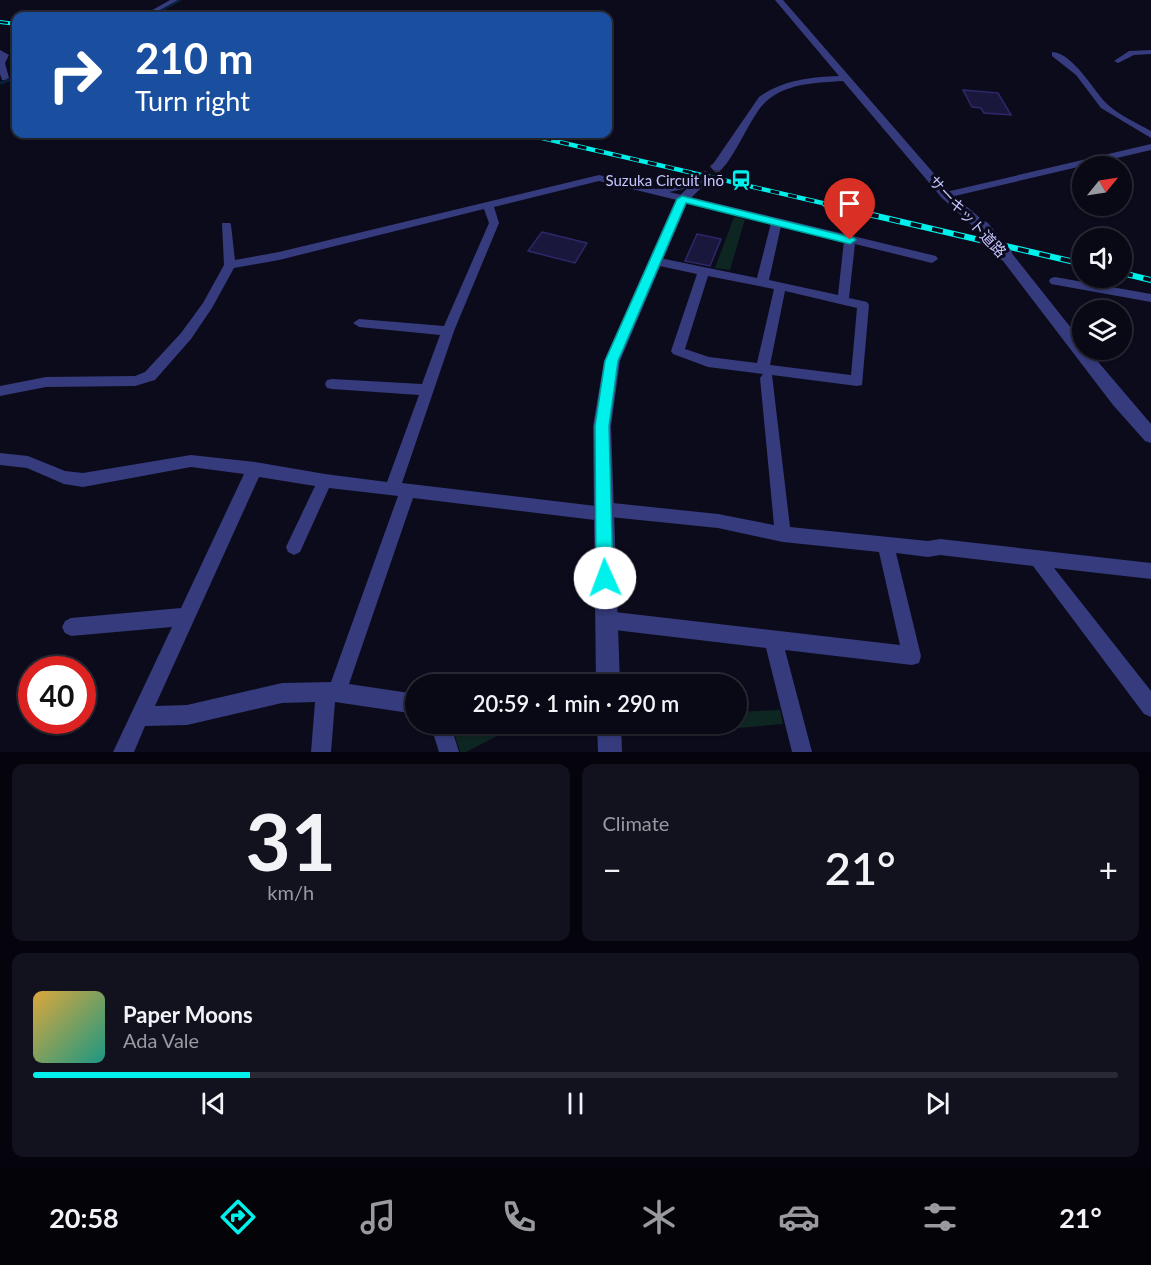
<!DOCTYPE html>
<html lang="en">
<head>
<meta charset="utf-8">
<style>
	body { margin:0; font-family:Lato,"Noto Sans JP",sans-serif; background:#12111e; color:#f1f3f6; height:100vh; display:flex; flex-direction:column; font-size:22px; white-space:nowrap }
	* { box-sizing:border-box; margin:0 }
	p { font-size:20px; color:#999aa0 }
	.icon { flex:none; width:33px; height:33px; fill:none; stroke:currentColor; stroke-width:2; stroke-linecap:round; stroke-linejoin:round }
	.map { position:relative; height:752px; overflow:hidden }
	.side { display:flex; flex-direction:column; gap:12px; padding:12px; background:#05040c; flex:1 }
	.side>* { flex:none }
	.guide { position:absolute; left:12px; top:12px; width:600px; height:126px; border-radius:12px; box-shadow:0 2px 4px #0004,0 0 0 2px #292934; background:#1a4fa0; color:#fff; overflow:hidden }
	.needle { width:39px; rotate:60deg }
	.buttons { position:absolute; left:1072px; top:156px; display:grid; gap:12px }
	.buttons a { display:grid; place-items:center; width:60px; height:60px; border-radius:50%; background:#090815; box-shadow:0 2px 4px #0004,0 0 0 2px #292934; font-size:30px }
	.speed { position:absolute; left:18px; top:656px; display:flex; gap:12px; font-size:30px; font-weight:700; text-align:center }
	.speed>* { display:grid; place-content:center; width:78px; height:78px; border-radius:50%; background:#090815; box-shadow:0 2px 4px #0004,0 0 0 2px #292934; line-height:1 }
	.speed .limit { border:9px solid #d22; background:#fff; color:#111 }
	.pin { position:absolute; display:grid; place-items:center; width:51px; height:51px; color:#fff; margin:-62px -26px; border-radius:50% 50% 50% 0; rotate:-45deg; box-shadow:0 0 6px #0007 }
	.pin .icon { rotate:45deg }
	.me { position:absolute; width:66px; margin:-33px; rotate:358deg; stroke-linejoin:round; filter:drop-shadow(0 0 4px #0008) }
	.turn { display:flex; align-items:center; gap:21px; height:126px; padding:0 24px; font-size:27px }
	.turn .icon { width:78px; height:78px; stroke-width:2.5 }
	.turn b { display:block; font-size:42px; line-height:51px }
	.big { font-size:45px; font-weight:600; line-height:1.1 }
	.side .card { flex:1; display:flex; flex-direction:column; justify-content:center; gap:9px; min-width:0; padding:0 21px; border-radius:12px; background:#12111e }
	.side .dial { align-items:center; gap:0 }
	.dial b { font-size:78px; line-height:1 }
	.song { display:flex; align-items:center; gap:18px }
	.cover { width:72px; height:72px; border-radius:9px; background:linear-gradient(135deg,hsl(40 70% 55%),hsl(170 70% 35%)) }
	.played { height:6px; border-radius:3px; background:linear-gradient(90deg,#00f1eb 20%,#292934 20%) }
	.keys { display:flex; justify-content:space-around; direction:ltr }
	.heat { display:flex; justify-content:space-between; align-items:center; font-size:33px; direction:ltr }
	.side .tiles { flex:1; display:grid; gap:12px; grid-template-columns:1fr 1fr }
	.card:last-child { grid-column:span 2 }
	.trip { position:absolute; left:405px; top:674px; width:342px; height:60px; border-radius:30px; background:#090815; box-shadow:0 2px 4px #0004,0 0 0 2px #292934; font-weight:600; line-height:60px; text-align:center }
	.tabs { display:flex; height:96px; justify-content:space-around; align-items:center; background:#040308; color:#999aa0 }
	.tabs .icon { width:42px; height:42px }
	.tabs .active { color:#00f1eb }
	.tabs b { font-size:27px; color:#f1f3f6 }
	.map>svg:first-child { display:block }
</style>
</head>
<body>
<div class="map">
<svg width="1151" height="752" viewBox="0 0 1151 752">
	<rect width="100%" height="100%" fill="#0c0b1c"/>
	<!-- green -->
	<path fill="#0e2622" d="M 734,217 L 745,219 L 730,270 L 715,268 Z
		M 780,710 L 783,724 L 691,732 L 691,723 L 736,723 L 737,712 Z
		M 451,723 L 494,723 L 505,732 L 466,752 L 460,752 Z"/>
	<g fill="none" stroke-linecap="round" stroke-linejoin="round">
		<!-- stream -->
		<path stroke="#081f38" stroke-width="3" d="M 151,16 L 180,0
			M 0,83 L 16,78"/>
	</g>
	<!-- building -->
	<path fill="#1a173d" stroke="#2d2869" stroke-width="1.5" d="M 963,90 L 998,93 L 1011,115 L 984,113 L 981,108 L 972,107 Z
		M 542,232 L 587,243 L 575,263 L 528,251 Z
		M 697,234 L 721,239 L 710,266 L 685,261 Z"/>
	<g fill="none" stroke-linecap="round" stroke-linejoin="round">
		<!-- tertiary-tunnel -->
		<path stroke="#313049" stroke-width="11" stroke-dasharray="11 6" stroke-linecap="butt" d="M 701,182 L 717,167"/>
		<!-- minor -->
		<path fill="#353b7c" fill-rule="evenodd" d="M 170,0 L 178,0 L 149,16 L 142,16 Z
			M 0,50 L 9,55 L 5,63 L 9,78 L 5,80 L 2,80 L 0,74 Z
			M 1151,50 L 1151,54 L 1134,55 L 1118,63 L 1114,61 L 1129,51 Z
			M 1052,52 C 1072,52 1094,91 1106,103 C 1118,115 1137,123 1151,131 L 1151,138 L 1101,108 L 1076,75 L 1052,56 Z
			M 1151,144 L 1151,150 L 946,198 L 941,195 L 946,192 Z
			M 599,175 L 656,189 L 699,180 L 703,181 L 703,185 L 669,192 L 936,256 L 938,259 L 932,263 L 855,244 L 849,298 L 867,302 L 869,305 L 862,385 L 857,386 L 772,375 L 790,527 L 928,541 L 940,539 L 1151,563 L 1151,579 L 1054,568 L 1151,691 L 1151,717 L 1144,714 L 1033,566 L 940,555 L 928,557 L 896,553 L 921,656 L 919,663 L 912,665 L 785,650 L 812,752 L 792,752 L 766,648 L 606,629 L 600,626 L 597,620 L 600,614 L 606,611 L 900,645 L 879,552 L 783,542 L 718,528 L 610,517 L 603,521 L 413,498 L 349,684 L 416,694 L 416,714 L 335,702 L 331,752 L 311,752 L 315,702 L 282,703 L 187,725 L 145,726 L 134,752 L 113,752 L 172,627 L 71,636 L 65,633 L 62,627 L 65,621 L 71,618 L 181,608 L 244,474 L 191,467 L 83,487 L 64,484 L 27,468 L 0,465 L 0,453 L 28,456 L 65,471 L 83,473 L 191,455 L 255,462 L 325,474 L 387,482 L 419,395 L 332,389 L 327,388 L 325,384 L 327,380 L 332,379 L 422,384 L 440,335 L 359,327 L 353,323 L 359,319 L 444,326 L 489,223 L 484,209 L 279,260 L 234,268 L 212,308 L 191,339 L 155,380 L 135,386 L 46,387 L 0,396 L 0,386 L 46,377 L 135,376 L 145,372 L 181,333 L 203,303 L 224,265 L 222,223 L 230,223 L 231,225 L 235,260 L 279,252 ZM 599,181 L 771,223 L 757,278 L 655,257 L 649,261 L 655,265 L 697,274 L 671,351 L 673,354 L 708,367 L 763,374 L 760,378 L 774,525 L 718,514 L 603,502 L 596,506 L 402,483 L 454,331 L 499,223 L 494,207 ZM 781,226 L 844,241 L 838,295 L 769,280 ZM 708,276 L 774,289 L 757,363 L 709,357 L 685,349 ZM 785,291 L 857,308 L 851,375 L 770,365 ZM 259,477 L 315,486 L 286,547 L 288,552 L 294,555 L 300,552 L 329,488 L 398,496 L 331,682 L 282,683 L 187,705 L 155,706 Z
			M 1055,277 L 1151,294 L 1151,302 L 1051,284 L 1049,281 L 1051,278 Z
			M 430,723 L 450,723 L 459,752 L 439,752 Z"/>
		<!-- tertiary -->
		<path fill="#353b7c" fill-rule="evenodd" d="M 775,0 L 783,0 L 950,192 L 988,225 L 990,228 L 988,231 L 978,231 L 942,198 L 843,81 C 813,83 777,83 758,111 C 747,127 739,146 727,163 L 721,170 L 713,170 L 711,167 L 759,97 C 783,80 810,77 839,76 Z
			M 701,178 L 707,182 L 688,201 L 620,361 L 611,426 L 620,684 L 596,684 L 593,426 L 604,361 L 676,199 L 697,179 Z
			M 1005,250 L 1010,251 L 1083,343 L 1083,350 L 1088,350 L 1151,424 L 1151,443 L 1145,441 L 1113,405 L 1000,257 L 998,254 Z
			M 597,723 L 621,723 L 622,752 L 598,752 Z"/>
		<!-- rail-far2 casing -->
		<g stroke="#00f1eb" stroke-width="4">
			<path id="rail-far2" d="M 0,22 L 16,24"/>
		</g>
		<!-- rail-far1 casing -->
		<g stroke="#00f1eb" stroke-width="4.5">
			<path id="rail-far1" d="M 525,134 L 831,205"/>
		</g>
		<!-- rail casing -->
		<g stroke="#00f1eb" stroke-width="6">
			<path id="rail" d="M 825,204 L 1083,264
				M 1122,273 L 1151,280"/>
		</g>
		<!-- rail-far2 -->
		<use href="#rail-far2" stroke="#0c0b1c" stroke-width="2" stroke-dasharray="8" stroke-linecap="butt"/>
		<!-- rail-far1 -->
		<use href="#rail-far1" stroke="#0c0b1c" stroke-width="3" stroke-dasharray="9" stroke-linecap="butt"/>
		<!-- rail -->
		<use href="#rail" stroke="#0c0b1c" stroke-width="4" stroke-dasharray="11" stroke-linecap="butt"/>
		<!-- tertiary-bridge -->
		<path stroke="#353b7c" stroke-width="14" d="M 983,228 L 1005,254"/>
	</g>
	<!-- route -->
	<path fill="#00f1eb" stroke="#009d99" stroke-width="1.5" d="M 682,196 L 854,238 L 856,240 L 850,244 L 686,203 L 618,361 L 609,426 L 613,578 L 611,583 L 605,586 L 598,583 L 596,578 L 595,426 L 605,361 L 677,199 Z"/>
	<!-- icons -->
	<defs>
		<g id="station-bare" transform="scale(1.62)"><path d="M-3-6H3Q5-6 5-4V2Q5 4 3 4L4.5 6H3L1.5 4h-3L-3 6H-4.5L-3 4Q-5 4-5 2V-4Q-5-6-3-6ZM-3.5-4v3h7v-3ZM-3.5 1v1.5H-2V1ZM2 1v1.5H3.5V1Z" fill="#00f1eb" stroke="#0c0b1c" stroke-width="2.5" paint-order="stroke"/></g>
	</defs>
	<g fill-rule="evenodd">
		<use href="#station-bare" x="741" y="180"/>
	</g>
	<g text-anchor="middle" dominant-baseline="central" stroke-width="6" stroke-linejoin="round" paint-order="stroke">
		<!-- far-poi labels -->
		<g font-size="15" fill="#c6c6ff" stroke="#0c0b1c" text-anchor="end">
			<text x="724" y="180">Suzuka Circuit Inō</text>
		</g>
		<!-- far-street labels -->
		<g font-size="15" fill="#c6c6ff" stroke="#0c0b1c">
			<text transform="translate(968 216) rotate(47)">サーキット道路</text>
		</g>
	</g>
</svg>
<div class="buttons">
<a><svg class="needle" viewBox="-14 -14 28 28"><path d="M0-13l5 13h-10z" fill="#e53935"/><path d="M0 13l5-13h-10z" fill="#999aa0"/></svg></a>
<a><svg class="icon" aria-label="sound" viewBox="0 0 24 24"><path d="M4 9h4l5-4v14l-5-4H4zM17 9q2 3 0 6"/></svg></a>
<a><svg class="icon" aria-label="layers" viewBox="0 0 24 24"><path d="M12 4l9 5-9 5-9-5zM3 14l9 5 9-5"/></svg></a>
</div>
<div class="speed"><div class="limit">40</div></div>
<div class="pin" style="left:850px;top:240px;background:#d93025"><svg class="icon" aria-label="arrive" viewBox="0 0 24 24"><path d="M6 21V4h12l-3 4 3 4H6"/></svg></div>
<svg class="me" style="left:605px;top:578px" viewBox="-20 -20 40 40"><circle r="19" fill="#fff"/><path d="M0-13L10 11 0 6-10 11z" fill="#00f1eb"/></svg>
<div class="trip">20:59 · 1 min · 290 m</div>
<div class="guide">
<div class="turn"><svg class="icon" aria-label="right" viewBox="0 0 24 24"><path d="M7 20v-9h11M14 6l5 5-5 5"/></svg><div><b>210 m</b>Turn right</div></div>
</div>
</div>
<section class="side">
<div class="tiles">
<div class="card dial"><b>31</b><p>km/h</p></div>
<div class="card"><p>Climate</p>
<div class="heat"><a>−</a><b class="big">21°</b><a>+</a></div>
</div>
<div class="card">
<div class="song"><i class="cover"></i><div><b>Paper Moons</b><p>Ada Vale</p></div></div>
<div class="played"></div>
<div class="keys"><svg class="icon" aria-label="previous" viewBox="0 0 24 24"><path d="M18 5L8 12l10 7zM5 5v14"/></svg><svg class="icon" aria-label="pause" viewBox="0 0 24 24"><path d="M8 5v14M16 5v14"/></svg><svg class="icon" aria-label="next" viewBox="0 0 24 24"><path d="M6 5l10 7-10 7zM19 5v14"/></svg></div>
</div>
</div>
</section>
<nav class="tabs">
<b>20:58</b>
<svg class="icon active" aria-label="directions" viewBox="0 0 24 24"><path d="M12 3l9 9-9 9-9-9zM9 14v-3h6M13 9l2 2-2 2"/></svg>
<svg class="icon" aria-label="music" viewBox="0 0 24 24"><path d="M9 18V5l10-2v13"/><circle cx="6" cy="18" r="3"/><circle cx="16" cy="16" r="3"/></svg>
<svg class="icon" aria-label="phone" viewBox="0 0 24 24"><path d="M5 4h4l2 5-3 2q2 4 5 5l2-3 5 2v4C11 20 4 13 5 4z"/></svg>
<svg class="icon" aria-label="climate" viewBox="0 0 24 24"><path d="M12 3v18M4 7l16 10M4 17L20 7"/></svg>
<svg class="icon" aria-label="car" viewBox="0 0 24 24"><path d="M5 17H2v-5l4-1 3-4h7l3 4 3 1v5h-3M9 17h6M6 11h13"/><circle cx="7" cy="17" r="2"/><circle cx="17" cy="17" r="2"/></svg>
<svg class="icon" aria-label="filters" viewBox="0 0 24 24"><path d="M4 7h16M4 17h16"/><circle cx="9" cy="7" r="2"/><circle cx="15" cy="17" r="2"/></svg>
<b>21°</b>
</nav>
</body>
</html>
